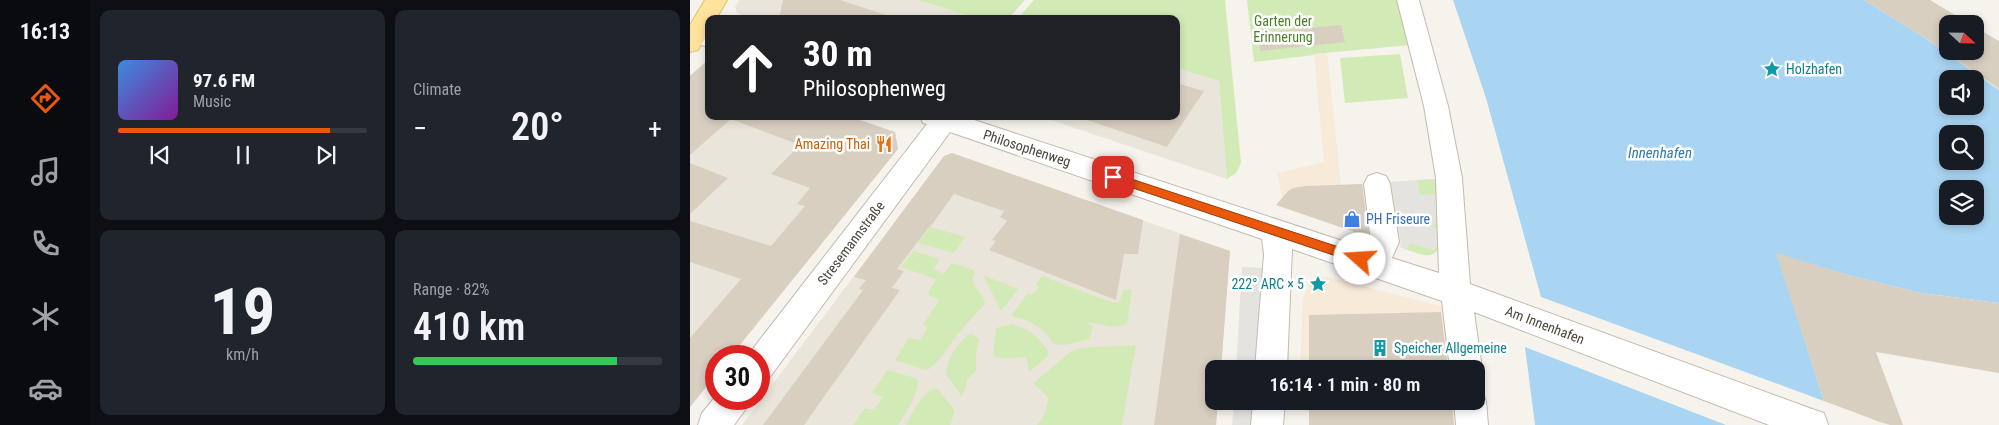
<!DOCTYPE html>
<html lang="en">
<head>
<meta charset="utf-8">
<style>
	body { margin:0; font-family:"Roboto Condensed",sans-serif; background:#20242c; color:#f1f3f6; height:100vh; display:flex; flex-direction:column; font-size:19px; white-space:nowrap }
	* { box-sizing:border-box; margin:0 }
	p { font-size:16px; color:#9ea1a6 }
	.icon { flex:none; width:28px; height:28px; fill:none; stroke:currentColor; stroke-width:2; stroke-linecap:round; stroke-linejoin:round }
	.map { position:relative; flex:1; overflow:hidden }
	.drawer { display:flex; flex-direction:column; gap:10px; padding:10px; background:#0d0f14; width:600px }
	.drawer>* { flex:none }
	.hud { position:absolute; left:15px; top:15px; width:475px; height:105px; border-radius:10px; box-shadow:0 2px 8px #0003; background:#202124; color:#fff; overflow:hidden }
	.needle { width:32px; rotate:112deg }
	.controls { position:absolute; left:1249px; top:15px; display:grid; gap:10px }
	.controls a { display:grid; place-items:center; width:45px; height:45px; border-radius:10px; background:#171b24; box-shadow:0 2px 8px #0003; font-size:25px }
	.speed { position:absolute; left:15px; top:345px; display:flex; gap:10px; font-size:25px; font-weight:700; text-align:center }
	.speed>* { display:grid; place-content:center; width:65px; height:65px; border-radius:50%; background:#171b24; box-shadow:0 2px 8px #0003; line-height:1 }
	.speed .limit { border:8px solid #d22; background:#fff; color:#111 }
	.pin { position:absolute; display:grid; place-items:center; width:42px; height:42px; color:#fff; margin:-21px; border-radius:10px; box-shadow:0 2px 8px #0006 }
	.me { position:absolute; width:55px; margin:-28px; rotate:289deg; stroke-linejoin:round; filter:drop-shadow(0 0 4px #0008) }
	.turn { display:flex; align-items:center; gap:18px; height:105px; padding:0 15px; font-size:22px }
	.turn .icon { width:65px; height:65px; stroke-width:2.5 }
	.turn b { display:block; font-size:35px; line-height:42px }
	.big { font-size:38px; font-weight:600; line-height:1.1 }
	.drawer .widget { flex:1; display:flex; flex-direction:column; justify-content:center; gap:8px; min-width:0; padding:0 18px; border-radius:10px; background:#20242c }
	.drawer .dial { align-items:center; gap:0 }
	.dial b { font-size:65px; line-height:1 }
	.song { display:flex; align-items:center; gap:15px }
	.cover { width:60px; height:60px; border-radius:8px; background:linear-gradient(135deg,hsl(210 70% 55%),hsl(290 70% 35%)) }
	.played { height:5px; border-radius:2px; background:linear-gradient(90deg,#ea580c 85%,#363941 85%) }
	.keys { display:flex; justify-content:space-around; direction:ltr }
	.heat { display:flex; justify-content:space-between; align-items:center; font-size:28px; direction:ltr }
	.charge { height:8px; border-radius:4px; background:linear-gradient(90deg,#34c759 82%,#363941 0) }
	.drawer .tiles { flex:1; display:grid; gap:10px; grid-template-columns:repeat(2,1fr) }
	.trip { position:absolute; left:515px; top:360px; width:280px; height:50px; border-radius:10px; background:#171b24; box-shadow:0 2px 8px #0003; font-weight:600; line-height:50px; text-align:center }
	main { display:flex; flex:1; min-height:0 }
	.dock { display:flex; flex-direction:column; width:90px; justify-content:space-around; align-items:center; background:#090b0e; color:#9ea1a6 }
	.dock .icon { width:35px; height:35px }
	.dock .active { color:#ea580c }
	.dock b { font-size:22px; color:#f1f3f6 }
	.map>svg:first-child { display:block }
</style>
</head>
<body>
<main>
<nav class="dock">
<b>16:13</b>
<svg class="icon active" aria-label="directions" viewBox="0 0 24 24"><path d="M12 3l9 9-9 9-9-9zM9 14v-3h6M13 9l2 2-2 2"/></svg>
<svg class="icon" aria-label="music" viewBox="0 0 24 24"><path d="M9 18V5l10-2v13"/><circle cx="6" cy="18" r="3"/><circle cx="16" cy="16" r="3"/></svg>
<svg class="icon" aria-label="phone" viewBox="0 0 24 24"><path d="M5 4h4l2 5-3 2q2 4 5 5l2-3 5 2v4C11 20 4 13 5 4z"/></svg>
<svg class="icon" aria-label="climate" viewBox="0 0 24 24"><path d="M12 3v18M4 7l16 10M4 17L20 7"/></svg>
<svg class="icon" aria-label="car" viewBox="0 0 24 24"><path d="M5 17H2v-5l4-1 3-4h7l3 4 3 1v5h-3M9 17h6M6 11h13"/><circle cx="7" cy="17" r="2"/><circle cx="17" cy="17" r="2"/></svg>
</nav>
<section class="drawer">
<div class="tiles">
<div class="widget">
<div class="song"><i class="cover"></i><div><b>97.6 FM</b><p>Music</p></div></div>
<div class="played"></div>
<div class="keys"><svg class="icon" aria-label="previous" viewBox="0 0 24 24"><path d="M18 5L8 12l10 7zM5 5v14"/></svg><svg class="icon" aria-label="pause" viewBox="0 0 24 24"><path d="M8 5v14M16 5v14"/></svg><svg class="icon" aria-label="next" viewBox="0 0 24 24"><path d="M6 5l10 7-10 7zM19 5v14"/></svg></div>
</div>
<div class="widget"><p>Climate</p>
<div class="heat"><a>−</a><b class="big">20°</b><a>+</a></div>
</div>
<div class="widget dial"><b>19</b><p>km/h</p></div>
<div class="widget"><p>Range · 82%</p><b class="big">410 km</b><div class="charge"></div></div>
</div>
</section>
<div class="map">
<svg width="1309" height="425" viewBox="0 0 1309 425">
	<rect width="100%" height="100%" fill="#f6f3ec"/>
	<!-- residential -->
	<path fill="#eae5da" d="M 49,0 L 228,0 L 289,19 L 59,19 L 47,13 L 45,7 Z
		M 16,67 L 19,116 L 205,132 L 208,149 L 41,356 L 26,356 L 26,375 L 0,407 L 0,76 L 8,68 Z
		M 486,68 L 529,81 L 537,179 L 349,116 L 486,116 Z
		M 262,153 L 540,251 L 531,369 L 524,369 L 524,401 L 528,401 L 526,425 L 52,425 L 254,156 Z"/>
	<!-- commercial -->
	<path fill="#f7ead8" d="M 637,53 L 651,185 L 747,179 L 755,221 L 747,249 L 743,254 L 737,256 L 589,206 L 592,198 L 587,173 L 634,162 L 624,54 Z
		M 638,277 L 754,307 L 763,369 L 610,369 L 613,299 L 617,288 L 626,278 Z"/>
	<!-- green -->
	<path fill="#d2eab5" d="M 228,0 L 335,0 L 318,19 L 289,19 Z
		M 344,0 L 535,0 L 551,163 L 546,173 L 537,179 L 529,81 L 486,68 L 486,19 L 327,19 Z
		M 557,0 L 707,0 L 720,45 L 624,54 L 624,55 L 564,62 Z
		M 710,54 L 718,98 L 655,103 L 650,58 Z
		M 747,179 C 749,193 764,257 736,255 C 730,255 723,251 717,250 L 720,243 L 744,250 L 751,230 L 736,225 L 751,223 L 746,195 L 730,195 L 727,180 Z
		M 240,227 L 241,227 L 275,237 L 264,253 L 228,243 Z
		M 223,251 L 250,259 L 243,269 L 254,274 L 262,263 L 284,270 L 285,273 C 277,284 293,292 295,303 L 267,335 L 248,361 L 239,369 L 235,370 L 205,360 L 219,338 L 230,340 L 238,327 L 233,325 L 249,300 L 237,294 L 246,279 L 211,267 Z
		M 293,275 L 328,289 L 311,311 Z
		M 352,276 L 423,303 L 429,303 L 433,290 L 442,290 L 437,324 L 425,327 L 396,322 L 403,327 L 399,339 L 375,345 L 364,344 C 352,326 341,321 321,316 L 338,293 L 342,295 L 349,287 L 346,285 Z
		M 322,324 C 338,329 353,338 359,355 L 339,372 L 336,357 C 324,356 313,362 303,355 L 306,328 Z
		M 280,333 L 289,339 L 286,354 L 286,371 L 278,379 L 272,397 L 256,374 C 257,357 267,344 280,333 Z
		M 446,345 L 432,425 L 347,425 C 354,416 358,408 358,397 L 343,383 L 379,353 L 391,348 Z
		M 197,370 L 225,378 L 228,381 C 227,397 216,412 208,425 L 163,425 L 175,408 L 184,410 L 193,397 L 182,393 Z
		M 244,389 L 248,389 L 265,411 L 260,425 L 216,425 C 222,414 231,393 244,389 Z"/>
	<!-- parking -->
	<path fill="#e5e3e0" d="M 727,180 L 730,195 L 746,194 L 752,224 L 738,225 L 751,230 L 743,250 L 720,243 L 717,250 L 710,247 L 711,244 L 701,182 Z
		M 552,267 L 573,268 L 569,369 L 546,369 Z
		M 544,401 L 567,401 L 565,425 L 542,425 Z"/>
	<!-- water -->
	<path fill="#a9d4f2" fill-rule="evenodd" d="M 763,0 L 1174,0 L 1235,38 L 1309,90 L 1309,303 L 1231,293 L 1161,276 L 1087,254 L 1134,401 L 851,297 L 796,98 ZM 1258,79 L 1285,79 L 1285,106 L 1258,106 ZM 1258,134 L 1285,134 L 1285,161 L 1258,161 ZM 1258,189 L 1285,189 L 1285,216 L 1258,216 Z
		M 835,347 L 1036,425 L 845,425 Z"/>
	<!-- building -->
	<path fill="#d8cfc1" d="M 93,0 L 150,0 L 196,15 L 195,19 L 89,19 Z
		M 1174,0 L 1240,0 L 1280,24 L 1258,24 L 1258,51 L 1285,51 L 1285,27 L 1309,41 L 1309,89 L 1235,38 Z
		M 651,25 L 655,42 L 570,51 L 568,33 Z
		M 19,59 L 19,116 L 158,116 L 205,132 L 208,149 L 41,356 L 26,356 L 26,375 L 0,407 L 0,338 L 51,279 L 0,262 L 0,221 L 81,246 L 115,206 L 107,204 L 120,188 L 81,174 L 110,145 L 41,119 L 0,155 L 0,76 Z
		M 486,83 L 514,91 L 477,147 L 397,120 L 397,116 L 486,116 Z
		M 262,153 L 453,220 L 448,254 L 434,254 L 426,300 L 299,250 L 306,241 L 302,240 L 317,221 L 310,217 L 314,211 L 264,194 L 240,227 L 239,227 L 207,269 L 214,271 L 202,288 L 210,290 L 114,425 L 73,425 L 173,290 L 169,289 L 176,280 L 164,277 L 254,156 Z
		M 0,163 L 38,178 L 0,214 Z
		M 672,184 L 679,237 L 586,205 L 598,191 L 603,188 L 615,186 Z
		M 490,234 L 540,251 L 531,369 L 524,369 L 524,401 L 528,401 L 526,425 L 464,425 Z
		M 1086,253 L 1161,276 L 1231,293 L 1309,303 L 1309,373 L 1186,352 L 1213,425 L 1200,425 L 1190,422 L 1134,401 Z
		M 751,312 L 758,369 L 619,369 L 619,315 Z
		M 619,401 L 762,401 L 764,425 L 619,425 Z"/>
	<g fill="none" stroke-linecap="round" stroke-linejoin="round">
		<!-- minor casing -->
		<g stroke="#c2bbae" stroke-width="2">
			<path id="minor" d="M 707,0 L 729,0 L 758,106 L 772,178 L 780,284 L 1122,409 L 1134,413 L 1138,425 L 1079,425 L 784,312 L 792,369 L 786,380 L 786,369 L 760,369 L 752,301 L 602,249 L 597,369 L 565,369 L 574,254 L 572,239 L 260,132 L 80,377 L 69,381 L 69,356 L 58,355 L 237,124 L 233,123 L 230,116 L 272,116 L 677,249 L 681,242 L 674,184 L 678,176 L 687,173 L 696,176 L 700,184 L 709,242 L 702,258 L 749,273 L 746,178 L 734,106 Z
				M 0,26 L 19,31 L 19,47 L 0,42 Z
				M 786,388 L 791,390 L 796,401 L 798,425 L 766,425 L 764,401 L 786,401 Z
				M 26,396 L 26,399 L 60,399 L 55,410 L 44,425 L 8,425 L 12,413 Z
				M 563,401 L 595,401 L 593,425 L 561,425 Z"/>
		</g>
		<!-- major casing -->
		<g stroke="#e6c16a" stroke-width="2">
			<path id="major" d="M 15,0 L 37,0 L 26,19 L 19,19 L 19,32 L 8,50 L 0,52 L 0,25 Z"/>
		</g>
		<!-- minor -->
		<use href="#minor" fill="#fff" fill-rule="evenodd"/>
		<!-- major -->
		<use href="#major" fill="#ffe39c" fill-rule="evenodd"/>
	</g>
	<!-- route -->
	<path fill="#ea580c" stroke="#983908" d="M 423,173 L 670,254 L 674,255 L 676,259 L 674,263 L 670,264 L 419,180 L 418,177 L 419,174 Z"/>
	<!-- icons -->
	<defs>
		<g id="sight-bare" transform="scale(1.35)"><path d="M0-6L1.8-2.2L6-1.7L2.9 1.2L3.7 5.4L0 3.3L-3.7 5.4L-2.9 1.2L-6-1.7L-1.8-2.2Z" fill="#0f9aa8" stroke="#fff" stroke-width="2.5" paint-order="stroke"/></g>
		<g id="restaurant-bare" transform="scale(1.35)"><path d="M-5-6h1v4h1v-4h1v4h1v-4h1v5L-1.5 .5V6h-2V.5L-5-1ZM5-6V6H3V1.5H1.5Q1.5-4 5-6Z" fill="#e8710a" stroke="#fff" stroke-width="2.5" paint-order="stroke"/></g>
		<g id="shop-bare" transform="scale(1.35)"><path d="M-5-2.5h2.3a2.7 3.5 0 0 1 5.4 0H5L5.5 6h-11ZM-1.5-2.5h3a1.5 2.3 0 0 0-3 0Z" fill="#3f7fe0" stroke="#fff" stroke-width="2.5" paint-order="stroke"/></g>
		<g id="building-bare" transform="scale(1.35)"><path d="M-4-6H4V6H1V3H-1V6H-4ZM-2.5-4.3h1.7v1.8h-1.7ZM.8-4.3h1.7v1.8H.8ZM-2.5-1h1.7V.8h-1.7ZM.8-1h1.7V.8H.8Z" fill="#0f9aa8" stroke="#fff" stroke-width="2.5" paint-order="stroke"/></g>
	</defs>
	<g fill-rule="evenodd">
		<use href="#sight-bare" x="1082" y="69"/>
		<use href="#restaurant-bare" x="194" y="144"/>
		<use href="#shop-bare" x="662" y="219"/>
		<use href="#sight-bare" x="628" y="284"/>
		<use href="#building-bare" x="690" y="348"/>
	</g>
	<g text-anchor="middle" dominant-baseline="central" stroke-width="5" stroke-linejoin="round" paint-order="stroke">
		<!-- park labels -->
		<g font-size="14" fill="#4a7f2a" stroke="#fff">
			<text x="593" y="21">Garten der<tspan x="593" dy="16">Erinnerung</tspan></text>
		</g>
		<!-- culture labels -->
		<g font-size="14" fill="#0d838f" stroke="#fff" text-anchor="start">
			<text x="1096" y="69">Holzhafen</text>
			<text x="614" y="284" text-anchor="end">222° ARC × 5</text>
			<text x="704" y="348">Speicher Allgemeine</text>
		</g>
		<!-- food labels -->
		<g font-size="14" fill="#c56008" stroke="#fff" text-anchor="end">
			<text x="180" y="144">Amazing Thai</text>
		</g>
		<!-- street labels -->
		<g font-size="14" fill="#4b4439" stroke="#fff">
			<text transform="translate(337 148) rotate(18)">Philosophenweg</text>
			<text transform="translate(161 243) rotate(-53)">Stresemannstraße</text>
			<text transform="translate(855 325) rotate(21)">Am Innenhafen</text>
		</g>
		<!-- shop labels -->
		<g font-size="14" fill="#366cbe" stroke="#fff" text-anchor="start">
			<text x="676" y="219">PH Friseure</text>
		</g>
		<!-- water labels -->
		<g font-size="15" font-style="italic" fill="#2e7ab2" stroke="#fff">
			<text x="970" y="153">Innenhafen</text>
		</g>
	</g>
</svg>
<div class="controls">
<a><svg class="needle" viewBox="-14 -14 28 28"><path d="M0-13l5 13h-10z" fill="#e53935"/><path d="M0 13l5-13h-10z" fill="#9ea1a6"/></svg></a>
<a><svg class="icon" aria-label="sound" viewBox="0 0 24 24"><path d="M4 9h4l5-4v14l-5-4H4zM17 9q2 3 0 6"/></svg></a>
<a><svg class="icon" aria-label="search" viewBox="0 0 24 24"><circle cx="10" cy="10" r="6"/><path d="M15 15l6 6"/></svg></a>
<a><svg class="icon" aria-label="layers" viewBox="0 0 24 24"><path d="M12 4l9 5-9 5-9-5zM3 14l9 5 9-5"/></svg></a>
</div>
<div class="speed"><div class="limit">30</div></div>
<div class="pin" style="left:423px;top:177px;background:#d93025"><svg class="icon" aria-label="arrive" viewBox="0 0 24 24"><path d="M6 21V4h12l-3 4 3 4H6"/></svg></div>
<svg class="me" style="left:670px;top:259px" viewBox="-20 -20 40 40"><circle r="19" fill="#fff"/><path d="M0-13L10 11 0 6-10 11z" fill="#ea580c"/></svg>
<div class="trip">16:14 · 1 min · 80 m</div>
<div class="hud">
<div class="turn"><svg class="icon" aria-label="ahead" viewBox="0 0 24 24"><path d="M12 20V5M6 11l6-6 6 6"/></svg><div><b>30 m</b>Philosophenweg</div></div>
</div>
</div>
</main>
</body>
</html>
